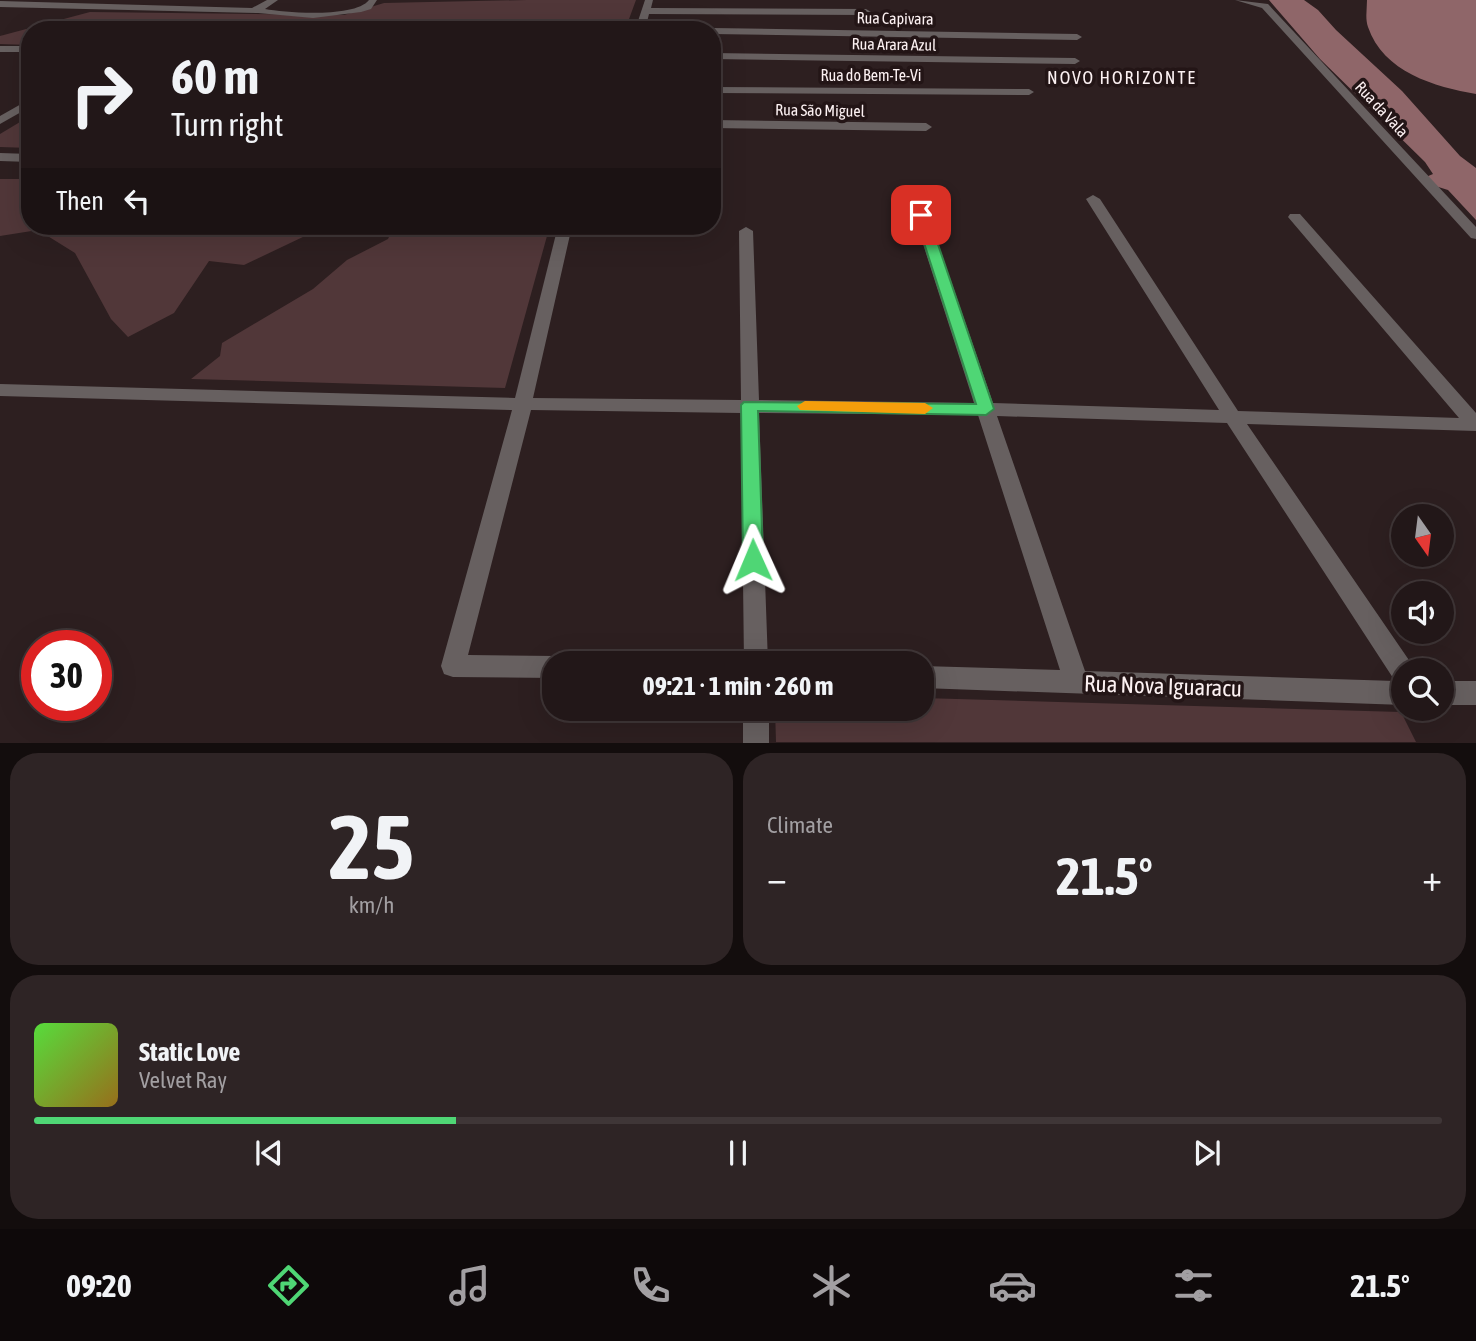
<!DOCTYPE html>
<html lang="en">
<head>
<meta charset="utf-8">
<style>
	body { margin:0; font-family:"Asap Condensed",sans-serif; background:#2e2425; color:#f1f3f6; height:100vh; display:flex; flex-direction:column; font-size:26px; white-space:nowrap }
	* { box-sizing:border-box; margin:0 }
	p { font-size:23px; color:#a29fa2 }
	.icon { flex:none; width:38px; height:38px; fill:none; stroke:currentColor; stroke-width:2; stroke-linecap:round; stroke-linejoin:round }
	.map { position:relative; height:743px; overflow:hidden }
	.drawer { display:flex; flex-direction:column; gap:10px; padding:10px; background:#130d0d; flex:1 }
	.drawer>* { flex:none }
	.guide { position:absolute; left:21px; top:21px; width:700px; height:214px; border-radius:28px; box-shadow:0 7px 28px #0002,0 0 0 2px #3f3637; background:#221718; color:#f1f3f6; overflow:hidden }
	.needle { width:46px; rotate:166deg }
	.fabs { position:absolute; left:1391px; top:504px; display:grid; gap:14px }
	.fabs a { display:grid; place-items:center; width:63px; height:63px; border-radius:50%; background:#221718; box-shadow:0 7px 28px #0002,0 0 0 2px #3f3637; font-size:35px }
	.speed { position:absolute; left:21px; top:630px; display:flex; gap:14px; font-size:35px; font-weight:700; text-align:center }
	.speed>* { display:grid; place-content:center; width:91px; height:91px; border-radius:50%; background:#221718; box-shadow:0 7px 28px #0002,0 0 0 2px #3f3637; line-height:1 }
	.speed .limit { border:10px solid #d22; background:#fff; color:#111 }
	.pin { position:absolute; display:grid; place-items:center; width:60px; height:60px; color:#fff; margin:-30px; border-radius:14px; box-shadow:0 4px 10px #0006 }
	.me { position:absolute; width:77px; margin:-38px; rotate:359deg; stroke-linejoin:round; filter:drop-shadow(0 0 5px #0008) }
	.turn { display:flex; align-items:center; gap:24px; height:147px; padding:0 35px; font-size:32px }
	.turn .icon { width:91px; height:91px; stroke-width:2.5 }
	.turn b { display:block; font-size:49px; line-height:60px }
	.then { display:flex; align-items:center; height:66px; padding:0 35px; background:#0003; gap:14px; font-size:26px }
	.big { font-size:52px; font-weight:700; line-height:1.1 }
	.drawer .tile { flex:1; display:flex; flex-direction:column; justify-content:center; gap:10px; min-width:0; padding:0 24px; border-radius:28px; background:#2e2425 }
	.drawer .dial { align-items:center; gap:0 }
	.dial b { font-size:91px; line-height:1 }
	.song { display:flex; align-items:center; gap:21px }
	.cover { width:84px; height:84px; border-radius:10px; background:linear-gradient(135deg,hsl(110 70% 55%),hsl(40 70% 35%)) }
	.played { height:7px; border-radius:4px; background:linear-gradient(90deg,#4fd675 30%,#3f3637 30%) }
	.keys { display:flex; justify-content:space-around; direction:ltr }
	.heat { display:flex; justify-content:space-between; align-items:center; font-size:38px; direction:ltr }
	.drawer .tiles { flex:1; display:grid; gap:10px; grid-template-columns:1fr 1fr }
	.tile:last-child { grid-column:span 2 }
	.trip { position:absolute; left:542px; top:651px; width:392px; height:70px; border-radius:28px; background:#221718; box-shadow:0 7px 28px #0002,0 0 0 2px #3f3637; font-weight:700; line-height:70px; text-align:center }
	.menu { display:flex; height:112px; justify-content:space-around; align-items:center; background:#0e090a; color:#a29fa2 }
	.menu .icon { width:49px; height:49px }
	.menu .selected { color:#4fd675 }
	.menu b { font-size:32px; color:#f1f3f6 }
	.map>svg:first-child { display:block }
</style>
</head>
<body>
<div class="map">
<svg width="1476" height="743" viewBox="0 0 1476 743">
	<rect width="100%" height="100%" fill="#2d1f20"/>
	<!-- green -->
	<path fill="#513739" d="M 527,0 L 636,0 L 625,30 L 30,30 L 30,45 L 0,44 L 0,36 L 90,12 L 344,15 L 384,3 Z
		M 30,116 L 30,148 L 0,147 L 0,134 Z
		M 0,179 L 30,179 L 30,226 L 326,226 L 244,265 L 209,261 L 174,313 L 128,337 L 111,319 L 75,253 L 38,230 L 0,236 Z
		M 394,226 L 499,226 L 547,236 L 505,388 L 191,379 L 220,356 L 222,343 L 313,289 L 347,260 L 388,239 Z
		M 922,698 L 1401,712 L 1416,742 L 776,742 L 775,709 L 922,709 Z"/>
	<!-- water -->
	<path fill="#8f6669" d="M 1269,0 L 1304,0 L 1318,10 L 1336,30 L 1402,91 L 1460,156 L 1476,168 L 1476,220 L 1448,190 L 1432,185 L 1426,177 L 1433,174 L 1425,162 L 1320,59 Z
		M 1367,0 L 1476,0 L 1476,94 C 1435,87 1383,72 1368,27 C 1365,18 1367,9 1367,0 Z"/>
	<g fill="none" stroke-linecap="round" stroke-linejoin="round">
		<!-- street -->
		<path fill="#676060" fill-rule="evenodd" d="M 267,0 L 278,0 L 265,9 C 286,13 355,18 369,0 L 377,0 L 371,9 L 361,12 L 313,18 L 258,13 L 0,7 L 0,1 L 252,8 Z
			M 645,0 L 653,0 L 651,8 L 866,9 L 871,12 L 866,15 L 649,14 L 645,30 L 635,30 Z
			M 1235,0 L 1268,4 L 1476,227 L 1476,239 L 1471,238 L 1262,8 Z
			M 712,28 L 1077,34 L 1082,37 L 1077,40 L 712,34 L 712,30 L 708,30 Z
			M 0,46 L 30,46 L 30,52 L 0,52 Z
			M 712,53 L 1075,58 L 1080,61 L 1075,64 L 712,59 Z
			M 712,87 L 1029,89 L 1034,92 L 1029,95 L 712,93 Z
			M 30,99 L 30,107 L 0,124 L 0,116 Z
			M 712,120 L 926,123 L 932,127 L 926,131 L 712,128 Z
			M 0,153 L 30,154 L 30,162 L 0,161 Z
			M 913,187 L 920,191 L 993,403 L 1219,410 L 1086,199 L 1093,195 L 1100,199 L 1238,411 L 1459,418 L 1288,217 L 1290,214 L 1300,214 L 1476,413 L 1476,431 L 1247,424 L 1413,666 L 1415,670 L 1404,670 L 1404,705 L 922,688 L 922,666 L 1060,670 L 978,415 L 759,413 L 768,663 L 744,663 L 741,413 L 531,410 L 468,655 L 555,656 L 564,659 L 565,663 L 555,663 L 555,678 L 453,677 L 444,674 L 441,666 L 512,410 L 0,396 L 0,384 L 515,398 L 558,226 L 572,226 L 533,398 L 741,400 L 739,231 L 746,227 L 753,231 L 759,400 L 974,403 L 906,191 ZM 997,416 L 1227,423 L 1395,681 L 1085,671 Z
			M 1442,681 L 1476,681 L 1476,705 L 1442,705 Z
			M 743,709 L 769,709 L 769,743 L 743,743 Z"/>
	</g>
	<!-- route -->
	<path fill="#4fd675" stroke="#338b4c" stroke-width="2" d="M 921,211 L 928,215 L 994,409 L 986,415 L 758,411 L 763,560 L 760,566 L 753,568 L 746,566 L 743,560 L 741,405 L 744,402 L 976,404 L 915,215 Z"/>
	<!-- slow -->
	<path fill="#f59e0b" d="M 805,401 L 925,403 L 933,408 L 925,414 L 800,410 L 797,406 Z"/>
	<g text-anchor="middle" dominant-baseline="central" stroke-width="7" stroke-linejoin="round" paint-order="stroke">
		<!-- far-street labels -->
		<g font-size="16" fill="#fcf1f2" stroke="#231516">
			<text transform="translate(895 18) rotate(1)">Rua Capivara</text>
			<text transform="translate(894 44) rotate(1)">Rua Arara Azul</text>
			<text x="871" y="75">Rua do Bem-Te-Vi</text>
			<text transform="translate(1382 109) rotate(47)">Rua da Vala</text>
			<text transform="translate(820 110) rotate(1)">Rua São Miguel</text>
		</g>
		<!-- far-neighbourhood labels -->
		<g font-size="18" letter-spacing="2" fill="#fcf1f2" stroke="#231516">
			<text x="1122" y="77">NOVO HORIZONTE</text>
		</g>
		<!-- near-street labels -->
		<g font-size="23" fill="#fcf1f2" stroke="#231516">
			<text transform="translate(1163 686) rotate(2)">Rua Nova Iguaracu</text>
		</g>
	</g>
</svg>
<div class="fabs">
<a><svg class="needle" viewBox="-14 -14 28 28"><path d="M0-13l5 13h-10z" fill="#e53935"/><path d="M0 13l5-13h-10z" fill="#a29fa2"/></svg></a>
<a><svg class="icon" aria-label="sound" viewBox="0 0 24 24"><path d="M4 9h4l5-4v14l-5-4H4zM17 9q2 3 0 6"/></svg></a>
<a><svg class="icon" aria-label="search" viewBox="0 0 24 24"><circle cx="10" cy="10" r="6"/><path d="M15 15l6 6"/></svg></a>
</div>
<div class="speed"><div class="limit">30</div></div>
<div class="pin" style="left:921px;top:215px;background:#d93025"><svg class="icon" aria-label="arrive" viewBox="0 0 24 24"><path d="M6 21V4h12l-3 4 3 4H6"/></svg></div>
<svg class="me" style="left:753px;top:560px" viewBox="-20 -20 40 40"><path d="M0-17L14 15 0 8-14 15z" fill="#4fd675" stroke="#fff" stroke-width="4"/></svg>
<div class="trip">09:21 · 1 min · 260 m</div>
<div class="guide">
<div class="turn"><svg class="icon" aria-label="right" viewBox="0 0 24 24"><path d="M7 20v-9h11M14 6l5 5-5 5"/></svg><div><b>60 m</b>Turn right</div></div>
<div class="then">Then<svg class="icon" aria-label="left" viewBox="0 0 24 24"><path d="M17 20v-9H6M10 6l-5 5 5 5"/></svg></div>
</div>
</div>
<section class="drawer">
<div class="tiles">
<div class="tile dial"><b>25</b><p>km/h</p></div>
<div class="tile"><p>Climate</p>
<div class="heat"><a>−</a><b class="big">21.5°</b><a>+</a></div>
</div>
<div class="tile">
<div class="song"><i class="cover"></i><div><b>Static Love</b><p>Velvet Ray</p></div></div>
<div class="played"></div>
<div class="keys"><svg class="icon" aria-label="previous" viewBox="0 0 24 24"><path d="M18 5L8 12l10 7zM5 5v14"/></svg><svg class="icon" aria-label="pause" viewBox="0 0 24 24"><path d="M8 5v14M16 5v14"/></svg><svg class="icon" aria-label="next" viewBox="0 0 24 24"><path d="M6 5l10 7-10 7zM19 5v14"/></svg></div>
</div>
</div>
</section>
<nav class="menu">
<b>09:20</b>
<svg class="icon selected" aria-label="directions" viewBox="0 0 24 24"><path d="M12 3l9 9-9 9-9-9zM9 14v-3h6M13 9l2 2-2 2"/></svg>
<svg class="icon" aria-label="music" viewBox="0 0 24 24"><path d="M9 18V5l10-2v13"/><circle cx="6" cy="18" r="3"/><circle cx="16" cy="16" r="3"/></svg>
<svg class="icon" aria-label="phone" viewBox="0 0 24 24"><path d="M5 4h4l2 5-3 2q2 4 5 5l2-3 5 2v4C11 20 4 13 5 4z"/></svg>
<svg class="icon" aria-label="climate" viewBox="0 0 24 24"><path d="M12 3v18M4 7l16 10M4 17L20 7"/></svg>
<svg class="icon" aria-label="car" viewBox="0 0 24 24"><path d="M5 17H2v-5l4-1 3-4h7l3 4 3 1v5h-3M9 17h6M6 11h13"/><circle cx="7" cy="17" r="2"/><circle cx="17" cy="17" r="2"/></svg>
<svg class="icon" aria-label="filters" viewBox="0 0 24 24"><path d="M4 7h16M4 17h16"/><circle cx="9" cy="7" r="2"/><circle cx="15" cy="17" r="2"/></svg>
<b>21.5°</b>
</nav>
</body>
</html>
